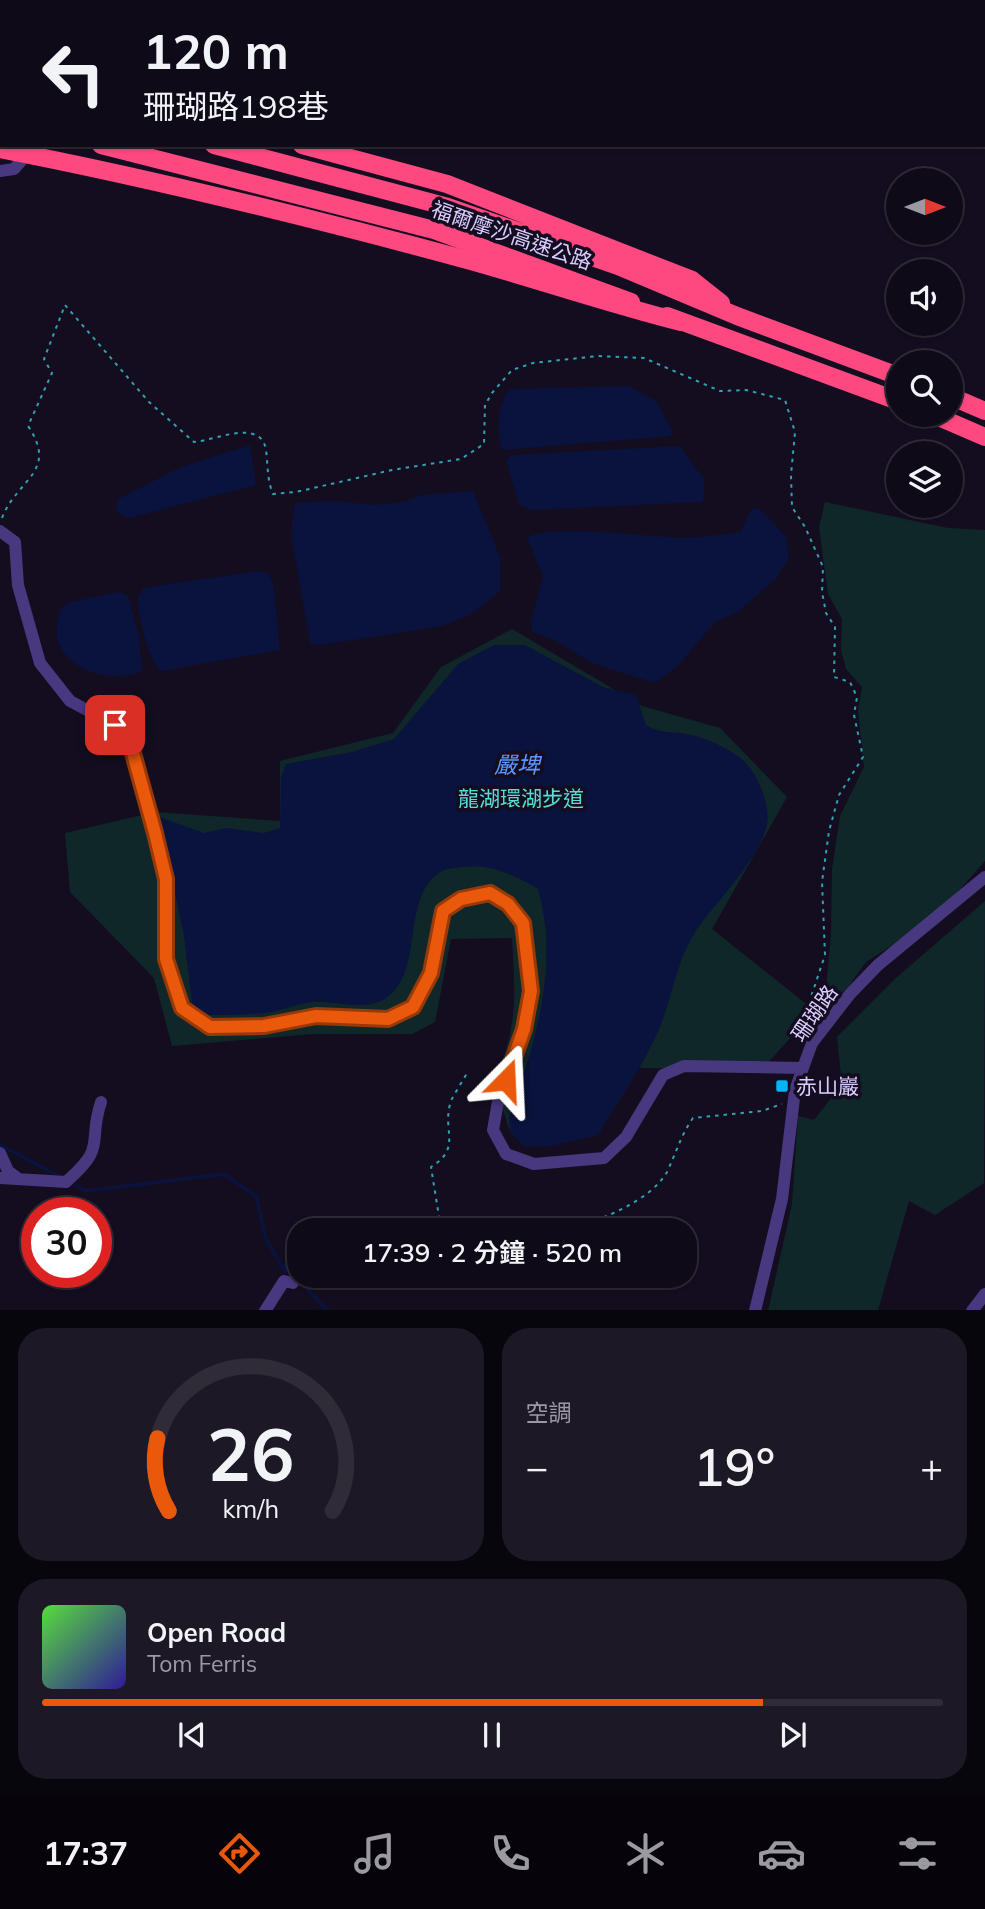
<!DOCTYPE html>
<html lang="zh-TW">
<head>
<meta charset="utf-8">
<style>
	body { margin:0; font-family:Mulish,"Noto Sans TC",sans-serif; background:#1d1825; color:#f1f3f6; height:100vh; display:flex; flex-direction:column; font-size:26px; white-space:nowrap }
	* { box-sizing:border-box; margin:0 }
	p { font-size:23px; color:#9b9aa2 }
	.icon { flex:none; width:38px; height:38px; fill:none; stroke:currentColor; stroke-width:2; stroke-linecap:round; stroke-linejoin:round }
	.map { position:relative; height:1310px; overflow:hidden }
	.drawer { display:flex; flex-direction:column; gap:18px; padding:18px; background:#08060d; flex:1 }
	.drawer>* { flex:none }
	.guide { position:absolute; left:0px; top:0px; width:985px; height:147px; box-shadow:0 2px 5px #0004,0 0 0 2px #2f2b37; background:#0f0a18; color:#f1f3f6; overflow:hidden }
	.needle { width:46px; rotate:90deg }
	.buttons { position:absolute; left:886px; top:168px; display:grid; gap:14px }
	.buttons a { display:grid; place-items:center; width:77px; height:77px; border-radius:50%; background:#0f0a18; box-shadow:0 2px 5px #0004,0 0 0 2px #2f2b37; font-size:35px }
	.speed { position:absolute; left:21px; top:1197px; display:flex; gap:14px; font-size:35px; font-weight:700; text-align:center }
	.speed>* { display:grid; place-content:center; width:91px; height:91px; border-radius:50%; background:#0f0a18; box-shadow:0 2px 5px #0004,0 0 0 2px #2f2b37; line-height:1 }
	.speed .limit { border:10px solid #d22; background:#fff; color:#111 }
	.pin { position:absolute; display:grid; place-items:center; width:60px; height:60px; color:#fff; margin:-30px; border-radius:14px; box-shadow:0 4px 10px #0006 }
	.me { position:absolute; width:77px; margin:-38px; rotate:21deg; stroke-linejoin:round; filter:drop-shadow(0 0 5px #0008) }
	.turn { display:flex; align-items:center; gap:24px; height:147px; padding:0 28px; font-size:32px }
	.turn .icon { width:91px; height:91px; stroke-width:2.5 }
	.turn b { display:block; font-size:49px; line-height:60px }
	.big { font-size:52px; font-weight:600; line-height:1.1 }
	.drawer .tile { flex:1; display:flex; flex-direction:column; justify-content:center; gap:10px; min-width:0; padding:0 24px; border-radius:28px; background:#1d1825 }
	.drawer .dial { align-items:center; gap:0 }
	.dial svg { height:182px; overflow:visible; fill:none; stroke:#2f2b37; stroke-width:7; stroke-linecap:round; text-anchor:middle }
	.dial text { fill:#f1f3f6; stroke:none }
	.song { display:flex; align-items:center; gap:21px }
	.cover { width:84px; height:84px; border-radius:10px; background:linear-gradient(135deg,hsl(110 70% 55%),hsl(250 70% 35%)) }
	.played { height:7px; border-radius:4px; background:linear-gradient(90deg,#ea580c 80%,#2f2b37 80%) }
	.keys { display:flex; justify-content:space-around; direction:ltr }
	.heat { display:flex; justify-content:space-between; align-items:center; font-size:38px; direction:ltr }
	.drawer .tiles { flex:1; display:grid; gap:18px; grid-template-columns:1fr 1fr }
	.tile:last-child { grid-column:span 2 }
	.trip { position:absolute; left:287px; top:1218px; width:410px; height:70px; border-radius:28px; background:#0f0a18; box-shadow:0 2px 5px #0004,0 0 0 2px #2f2b37; font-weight:600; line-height:70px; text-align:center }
	.dock { display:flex; height:112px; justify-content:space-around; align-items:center; background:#06040a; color:#9b9aa2 }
	.dock .icon { width:49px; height:49px }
	.dock .selected { color:#ea580c }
	.dock b { font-size:32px; color:#f1f3f6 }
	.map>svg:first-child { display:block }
</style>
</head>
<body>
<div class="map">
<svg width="985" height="1311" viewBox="0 0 985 1311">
	<rect width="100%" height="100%" fill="#140d20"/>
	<!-- green -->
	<path fill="#10272a" d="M 825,502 L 948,528 L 985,530 L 985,861 L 953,897 L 900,940 L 866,962 L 848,987 L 824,1009 L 831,935 L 832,869 L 840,816 L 864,767 L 858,710 L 862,687 L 846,669 L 841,650 L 842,619 L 828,594 L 819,527 Z
		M 512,629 L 642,706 L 720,728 L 787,797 L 712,929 L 815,1011 L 762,1069 L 638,1068 L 598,1135 L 525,1147 L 510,1132 L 494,1080 C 519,1026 515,995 512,938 L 451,939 L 435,1022 L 412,1034 L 313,1034 L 172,1046 L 154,978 L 70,892 L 65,833 L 155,812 L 280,821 L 280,761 L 393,733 L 441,667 Z
		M 985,901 L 984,1183 L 935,1215 L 909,1201 L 878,1310 L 768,1311 L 792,1204 L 798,1116 L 814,1120 L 842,1084 L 837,1037 L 896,978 Z"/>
	<!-- water -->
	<path fill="#09133d" d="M 628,386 L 656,401 L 672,431 L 671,436 L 502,450 C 496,431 497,406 510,389 Z
		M 250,445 L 256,485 L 129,518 L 116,512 L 118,499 L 179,468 Z
		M 679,446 L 705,480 L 703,502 L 531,510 L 519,505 L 506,460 L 512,455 Z
		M 473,491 L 500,557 L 500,591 L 472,614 L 442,626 L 321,645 L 310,643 L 291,533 L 295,503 L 333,501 L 375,505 L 403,502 L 422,495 Z
		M 759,508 L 786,537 L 789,558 L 775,579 L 738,612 L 715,622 L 678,666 L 655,683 L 594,664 L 554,640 L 532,632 L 531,622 L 543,577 L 527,538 C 546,523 656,538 687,538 C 704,537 723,534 740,532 L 752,509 Z
		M 257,571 L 268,573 L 273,585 L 280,650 L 162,671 C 150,666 136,611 138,598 C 139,594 142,591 143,588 Z
		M 119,592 L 128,596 L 139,637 L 142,671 C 115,683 71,674 58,642 C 55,633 58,619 60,609 L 70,602 Z
		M 494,645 L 525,645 L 603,687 L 636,695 L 646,725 C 662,734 670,731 686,734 C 704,736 730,749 744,761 C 757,773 771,806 767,824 C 762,854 721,897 703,921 C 676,955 674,996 657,1034 C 641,1069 618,1102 598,1135 L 552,1146 L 525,1147 L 510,1132 L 509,1117 C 535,1044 560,967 538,889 C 517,876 489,863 463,867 C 457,868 447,868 442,871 C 399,896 426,973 385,999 C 364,1012 335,1000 312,1002 C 296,1004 281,1011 265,1013 C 245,1015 225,1015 206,1015 L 192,1003 L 184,936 L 159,817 L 204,833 L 227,828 L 264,833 L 280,828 L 281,777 L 286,764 L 352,752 L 394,739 L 458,664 Z"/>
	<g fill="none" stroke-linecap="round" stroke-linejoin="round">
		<!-- stream -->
		<path stroke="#09133d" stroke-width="3.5" d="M 0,1145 L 59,1176
			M 76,1186 L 86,1191 L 224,1174 L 256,1196 L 266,1239 L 285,1272
			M 284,1265 L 328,1311"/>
		<!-- path -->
		<path stroke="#2ea3b1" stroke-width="2" stroke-dasharray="3.5 5" stroke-linecap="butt" d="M 2,518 C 17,479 59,472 28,426 L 52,373 L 44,359 L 65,305 L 149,402 L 194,442 C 216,440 261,418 266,450 C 268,465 267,480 273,494 L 296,492 L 392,470 L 461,459 L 484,444 L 485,405 L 492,393 L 512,370 L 533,363 L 598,356 L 644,358 L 720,391 L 746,390 L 785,400 L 795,432 L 791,475 L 792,507 L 805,527 L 823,567 L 822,592 L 826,613 L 835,627 L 834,677 L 850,682 L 857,697 L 854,715 L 863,757 L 839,795 L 829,831 L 822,882 L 825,955 L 811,997 L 817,1017
			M 451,1230 L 440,1223 L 431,1167 C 463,1147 441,1131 451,1101 C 455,1092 463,1081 468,1071
			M 563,1230 C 595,1223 650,1202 667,1172 C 676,1153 681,1135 693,1118 L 762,1111 L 782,1104"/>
		<!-- minor -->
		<path stroke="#47387f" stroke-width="12" d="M 0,52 L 2,53
			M 984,130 L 985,130
			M 0,171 L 14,169 L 35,145
			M 0,531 L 15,542 L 18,585 L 40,663 L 70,701 L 115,725 L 131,746 L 165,879 L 166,959 L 182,1008 L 210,1027 L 264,1026 L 316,1016 L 388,1019 L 413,1007 L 431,973 L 443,911 L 461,899 L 490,893 L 508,904 L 523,923 L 531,991 L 524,1029 L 499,1096 L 493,1130 L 506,1154 L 534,1164 L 604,1158 L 626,1137 L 663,1075 L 684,1066 L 802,1068
			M 0,1153 L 8,1171 L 19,1179
			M 0,1178 L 66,1182 C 108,1145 87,1145 101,1102
			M 265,1311 L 284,1281 L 293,1283
			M 755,1311 L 782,1199 L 795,1090 L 812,1043 L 850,994 L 878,965 L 985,877
			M 972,1311 L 985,1294"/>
		<!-- highway -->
		<path stroke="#fe4880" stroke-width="18" d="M 0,66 L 2,67
			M 0,94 L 2,94
			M 0,121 L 2,121
			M 101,145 L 434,230 L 631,302
			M 214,145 L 448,207 L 618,266 L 737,316 L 898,376
			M 302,145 L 447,184 L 692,280 L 721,303
			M 667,316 L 898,401
			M 950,396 L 985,411
			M 934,415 L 985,437"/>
		<!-- highway-bridge -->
		<path stroke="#fe4880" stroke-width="18" d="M 0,149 C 159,180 316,219 471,261 C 542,281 610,304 681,322"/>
	</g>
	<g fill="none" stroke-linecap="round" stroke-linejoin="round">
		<!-- route casing -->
		<g stroke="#983908" stroke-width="18">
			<path id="route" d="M 115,725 L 131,746 L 155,833 L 166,879 L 166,959 L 182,1008 L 210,1027 L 264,1026 L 316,1016 L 388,1019 L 413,1007 L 431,973 L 443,911 L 461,899 L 490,893 L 508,904 L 523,923 L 531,991 L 524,1029 L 506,1080"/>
		</g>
		<!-- route -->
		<use href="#route" stroke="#ea580c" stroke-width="12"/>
	</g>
	<!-- markers -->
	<rect fill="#01b4f6" stroke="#140d20" stroke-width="2.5" x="775" y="1079" width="14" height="14" rx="3.5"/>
	<g text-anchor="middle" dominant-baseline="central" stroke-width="7" stroke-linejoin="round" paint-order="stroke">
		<!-- street labels -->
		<g font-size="21" fill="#dbcdff" stroke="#140d20">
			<text transform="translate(512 235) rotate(19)">福爾摩沙高速公路</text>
			<text transform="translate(814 1013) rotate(-55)">珊瑚路</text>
		</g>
		<!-- park labels -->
		<g font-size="21" fill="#59ded4" stroke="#140d20">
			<text x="521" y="798">龍湖環湖步道</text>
		</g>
		<!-- poi labels -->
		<g font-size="21" fill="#dbcdff" stroke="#140d20" text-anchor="start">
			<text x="796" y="1086">赤山巖</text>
		</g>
		<!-- water labels -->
		<g font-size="23" font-style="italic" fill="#5b97fe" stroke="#140d20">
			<text x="517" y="764">嚴埤</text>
		</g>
	</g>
</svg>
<div class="buttons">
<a><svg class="needle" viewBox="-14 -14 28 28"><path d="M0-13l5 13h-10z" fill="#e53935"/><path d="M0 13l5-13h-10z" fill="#9b9aa2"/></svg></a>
<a><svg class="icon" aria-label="sound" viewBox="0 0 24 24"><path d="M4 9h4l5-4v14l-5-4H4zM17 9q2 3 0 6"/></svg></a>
<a><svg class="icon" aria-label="search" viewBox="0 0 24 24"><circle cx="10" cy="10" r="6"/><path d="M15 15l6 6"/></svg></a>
<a><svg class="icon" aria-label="layers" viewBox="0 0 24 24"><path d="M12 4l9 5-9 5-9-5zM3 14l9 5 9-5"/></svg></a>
</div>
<div class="speed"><div class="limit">30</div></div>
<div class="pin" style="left:115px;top:725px;background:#d93025"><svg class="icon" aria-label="arrive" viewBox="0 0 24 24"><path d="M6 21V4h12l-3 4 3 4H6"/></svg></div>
<svg class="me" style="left:506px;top:1080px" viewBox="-20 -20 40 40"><path d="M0-17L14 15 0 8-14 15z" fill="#ea580c" stroke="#fff" stroke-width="4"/></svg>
<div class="trip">17:39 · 2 分鐘 · 520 m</div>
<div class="guide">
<div class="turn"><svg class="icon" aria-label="left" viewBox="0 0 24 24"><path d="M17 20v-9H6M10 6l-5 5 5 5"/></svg><div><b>120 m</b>珊瑚路198巷</div></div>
</div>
</div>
<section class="drawer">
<div class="tiles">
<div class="tile dial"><svg viewBox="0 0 100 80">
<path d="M14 69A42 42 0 1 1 86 69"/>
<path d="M14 69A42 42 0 0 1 9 37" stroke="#ea580c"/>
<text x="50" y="56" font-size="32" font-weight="700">26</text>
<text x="50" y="72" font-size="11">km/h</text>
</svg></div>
<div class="tile"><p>空調</p>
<div class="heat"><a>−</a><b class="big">19°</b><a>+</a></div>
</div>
<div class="tile">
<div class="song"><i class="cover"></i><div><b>Open Road</b><p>Tom Ferris</p></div></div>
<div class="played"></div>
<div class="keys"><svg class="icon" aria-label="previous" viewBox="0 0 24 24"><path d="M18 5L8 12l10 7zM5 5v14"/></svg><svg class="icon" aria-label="pause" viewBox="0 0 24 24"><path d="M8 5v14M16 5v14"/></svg><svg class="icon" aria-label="next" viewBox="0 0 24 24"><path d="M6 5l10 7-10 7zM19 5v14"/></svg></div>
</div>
</div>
</section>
<nav class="dock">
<b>17:37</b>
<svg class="icon selected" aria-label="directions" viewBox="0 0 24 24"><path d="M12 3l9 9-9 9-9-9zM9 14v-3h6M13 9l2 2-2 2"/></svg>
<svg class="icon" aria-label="music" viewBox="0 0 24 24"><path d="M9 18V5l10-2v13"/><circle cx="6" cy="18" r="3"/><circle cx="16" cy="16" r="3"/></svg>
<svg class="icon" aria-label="phone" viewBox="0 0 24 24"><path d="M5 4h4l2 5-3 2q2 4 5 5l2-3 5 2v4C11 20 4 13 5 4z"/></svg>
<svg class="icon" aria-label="climate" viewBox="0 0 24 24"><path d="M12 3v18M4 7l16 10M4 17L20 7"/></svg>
<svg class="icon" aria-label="car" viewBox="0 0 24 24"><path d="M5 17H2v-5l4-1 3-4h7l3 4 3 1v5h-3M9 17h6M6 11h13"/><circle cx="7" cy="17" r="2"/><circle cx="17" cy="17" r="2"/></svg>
<svg class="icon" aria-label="filters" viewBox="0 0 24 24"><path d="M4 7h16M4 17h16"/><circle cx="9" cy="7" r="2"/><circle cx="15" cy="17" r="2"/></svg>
</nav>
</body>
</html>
